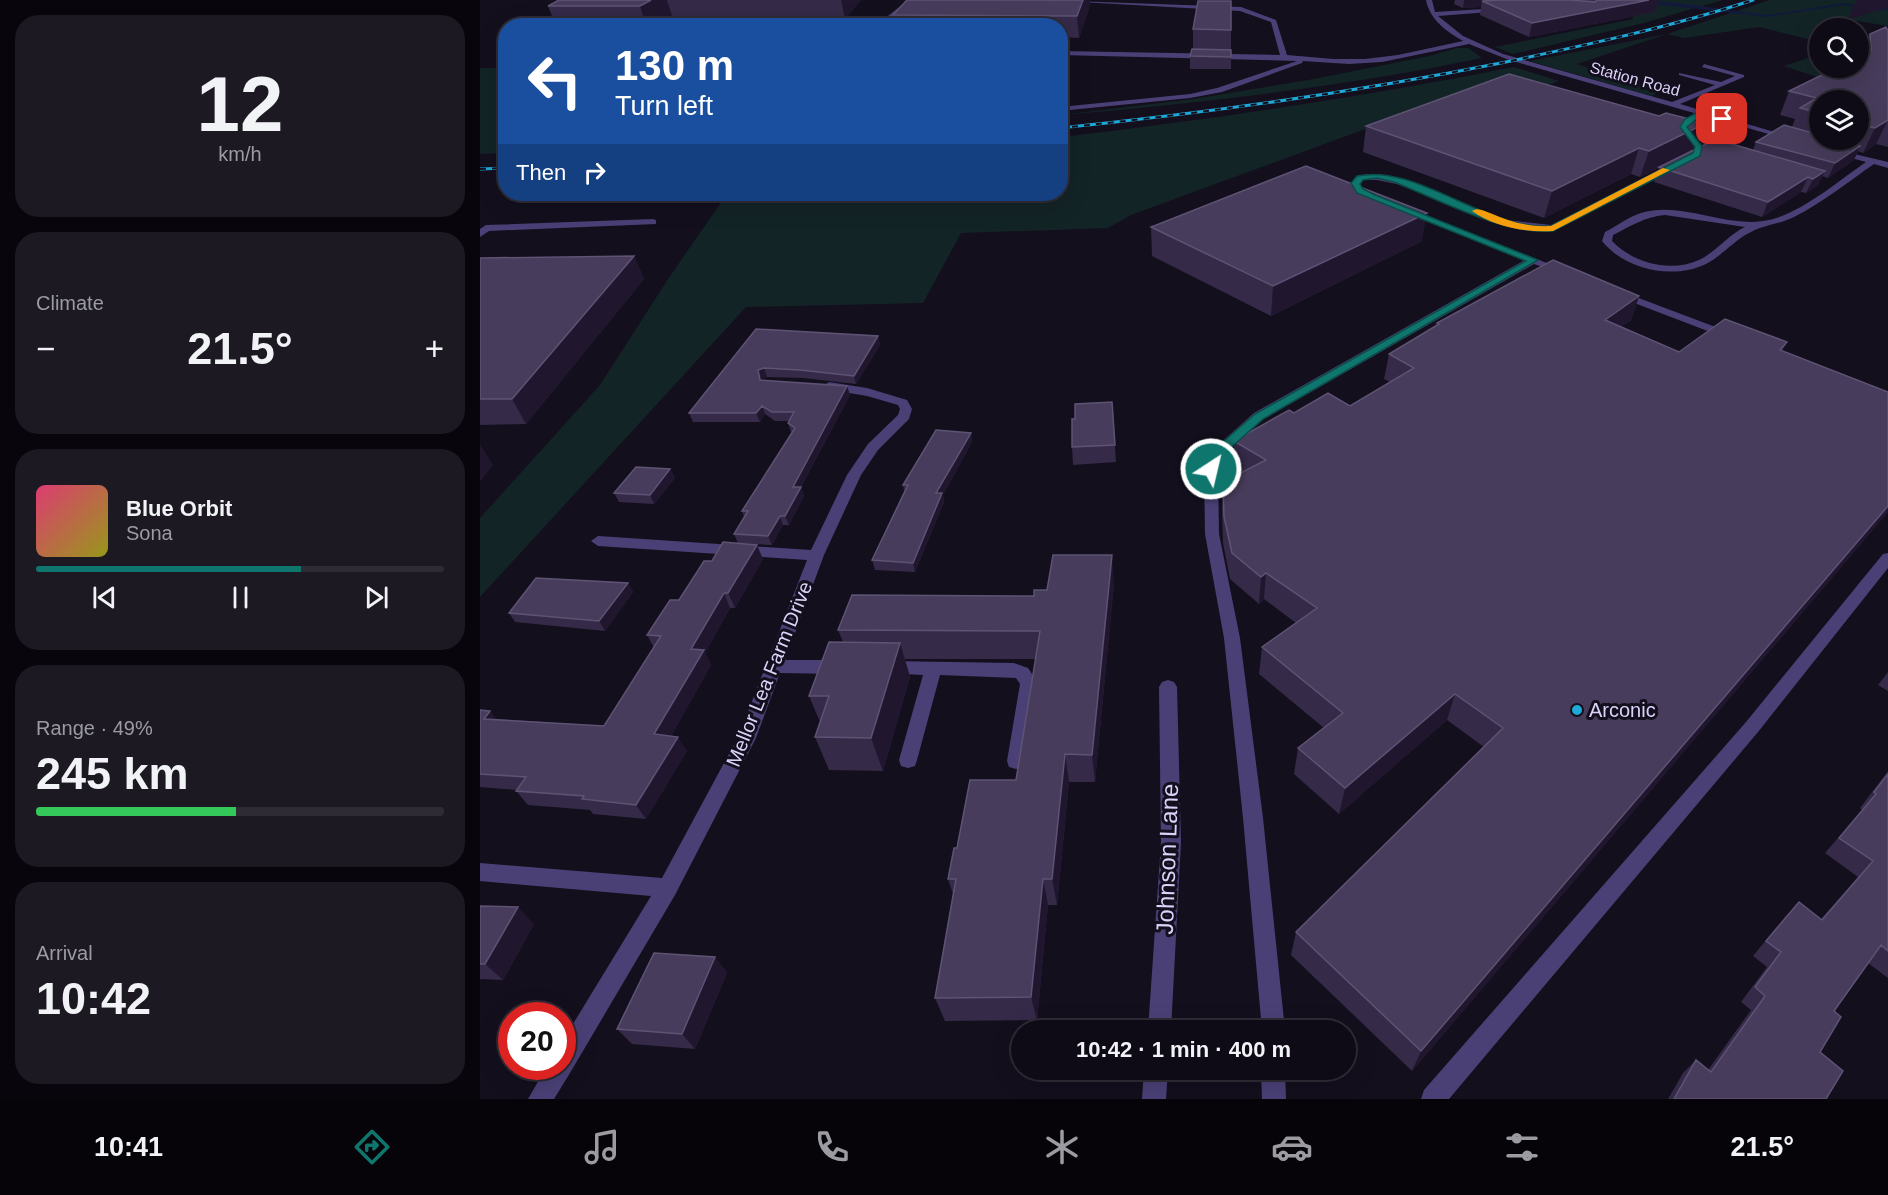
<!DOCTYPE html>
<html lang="en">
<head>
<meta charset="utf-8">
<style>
	body { margin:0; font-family:Arial,sans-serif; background:#1c1923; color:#f1f3f6; height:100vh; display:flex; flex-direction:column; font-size:22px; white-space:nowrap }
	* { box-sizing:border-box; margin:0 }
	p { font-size:20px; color:#9b9ba1 }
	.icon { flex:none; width:33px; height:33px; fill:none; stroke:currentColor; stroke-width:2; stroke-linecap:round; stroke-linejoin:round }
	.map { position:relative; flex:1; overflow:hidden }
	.panel { display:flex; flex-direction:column; gap:15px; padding:15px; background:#08060c; width:480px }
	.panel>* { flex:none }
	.top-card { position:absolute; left:18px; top:18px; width:570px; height:183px; border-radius:24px; box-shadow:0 6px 24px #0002,0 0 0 2px #2e2b35; background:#1a4fa0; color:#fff; overflow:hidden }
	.buttons { position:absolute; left:1329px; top:18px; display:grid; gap:12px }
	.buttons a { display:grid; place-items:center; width:60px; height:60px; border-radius:50%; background:#0e0b16; box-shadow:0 6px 24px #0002,0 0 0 2px #2e2b35; font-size:30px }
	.speed { position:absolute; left:18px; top:1002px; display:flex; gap:12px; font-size:30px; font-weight:700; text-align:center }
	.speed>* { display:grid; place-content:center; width:78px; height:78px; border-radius:50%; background:#0e0b16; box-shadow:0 6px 24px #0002,0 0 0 2px #2e2b35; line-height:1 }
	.speed .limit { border:9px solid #d22; background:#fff; color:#111 }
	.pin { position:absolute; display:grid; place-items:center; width:51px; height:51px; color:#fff; margin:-26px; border-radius:12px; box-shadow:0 3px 9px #0006 }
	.me { position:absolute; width:66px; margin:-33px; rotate:35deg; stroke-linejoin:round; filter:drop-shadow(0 0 4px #0008) }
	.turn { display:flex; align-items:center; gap:21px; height:126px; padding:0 18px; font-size:27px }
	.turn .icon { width:78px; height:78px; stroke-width:2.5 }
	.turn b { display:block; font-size:42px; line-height:51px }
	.then { display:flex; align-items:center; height:57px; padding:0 18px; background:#0003; gap:12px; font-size:22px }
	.big { font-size:45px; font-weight:600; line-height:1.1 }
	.panel .tile { flex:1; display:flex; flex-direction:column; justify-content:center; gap:9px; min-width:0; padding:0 21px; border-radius:24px; background:#1c1923 }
	.panel .dial { align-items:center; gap:0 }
	.dial b { font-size:78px; line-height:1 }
	.song { display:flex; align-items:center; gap:18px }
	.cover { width:72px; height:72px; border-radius:9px; background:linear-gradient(135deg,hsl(340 70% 55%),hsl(60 70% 35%)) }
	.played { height:6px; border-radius:3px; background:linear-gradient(90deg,#0f766e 65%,#2e2b35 65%) }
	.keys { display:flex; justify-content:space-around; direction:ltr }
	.heat { display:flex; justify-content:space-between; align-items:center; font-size:33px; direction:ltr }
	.charge { height:9px; border-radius:4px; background:linear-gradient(90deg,#34c759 49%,#2e2b35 0) }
	.trip { position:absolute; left:531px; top:1020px; width:345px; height:60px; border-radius:30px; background:#0e0b16; box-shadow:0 6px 24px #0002,0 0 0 2px #2e2b35; font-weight:600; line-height:60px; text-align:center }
	.dock { display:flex; height:96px; justify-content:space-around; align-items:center; background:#060409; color:#9b9ba1 }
	.dock .icon { width:42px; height:42px }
	.dock .current { color:#0f766e }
	.dock b { font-size:27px; color:#f1f3f6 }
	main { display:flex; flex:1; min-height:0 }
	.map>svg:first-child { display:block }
</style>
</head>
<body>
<main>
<section class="panel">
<div class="tile dial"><b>12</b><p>km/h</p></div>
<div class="tile"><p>Climate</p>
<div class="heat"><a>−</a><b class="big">21.5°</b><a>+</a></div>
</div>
<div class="tile">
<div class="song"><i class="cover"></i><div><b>Blue Orbit</b><p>Sona</p></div></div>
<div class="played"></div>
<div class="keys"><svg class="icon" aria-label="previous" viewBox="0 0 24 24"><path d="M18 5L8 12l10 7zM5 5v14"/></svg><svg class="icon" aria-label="pause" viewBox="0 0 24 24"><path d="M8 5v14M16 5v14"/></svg><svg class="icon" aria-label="next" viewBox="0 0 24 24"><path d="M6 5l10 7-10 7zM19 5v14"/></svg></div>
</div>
<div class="tile"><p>Range · 49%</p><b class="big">245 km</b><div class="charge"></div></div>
<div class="tile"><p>Arrival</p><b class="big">10:42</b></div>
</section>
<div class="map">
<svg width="1408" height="1099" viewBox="0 0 1408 1099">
	<rect width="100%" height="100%" fill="#130f1d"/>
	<!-- green -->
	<path fill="#132426" d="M 1080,0 L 1243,0 L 1164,23 L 1033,54 L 1015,47 L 1153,19 L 1153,7 Z
		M 1290,0 L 1380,0 L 1408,6 L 1408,26 L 1371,20 L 1373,28 L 1340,28 L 1339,42 L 1279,27 L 1204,38 L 1187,34 L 1097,64 L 1183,91 L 1172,96 L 1050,61 L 1187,34 Z
		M 977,48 L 988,48 L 1002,58 C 863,87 722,103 581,115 L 713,99 L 834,79 L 949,56 Z
		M 1339,54 L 1340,68 L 1357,68 L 1337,77 L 1304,66 Z
		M 1034,67 L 1079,81 L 1046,93 L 918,117 L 651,215 L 628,228 L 481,233 L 443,303 L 266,307 L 0,597 L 0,518 L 120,385 L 188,279 L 247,194 L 580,194 L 581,137 C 732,119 884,97 1034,67 Z
		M 0,68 L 25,68 L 25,153 L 0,154 Z"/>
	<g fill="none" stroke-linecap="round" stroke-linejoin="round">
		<!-- stream -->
		<path fill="#111a3a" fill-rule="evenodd" d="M 1166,1 L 1196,3 L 1288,15 L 1363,3 L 1408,9 L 1408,11 L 1363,5 L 1288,17 L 1165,3 Z"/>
		<!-- minor -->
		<path fill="#4a4076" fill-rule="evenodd" d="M 428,0 L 434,0 C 420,16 404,26 382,26 L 408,16 Z
			M 565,0 L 761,7 L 796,20 L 807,55 L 853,59 L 885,59 L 918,55 L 983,41 C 966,31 950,20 946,0 L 952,0 L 955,12 L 1020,8 L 1022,11 L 958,16 L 983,36 L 1023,54 L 1192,102 L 1235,85 L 1199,75 L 1199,73 L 1241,82 L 1255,76 L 1222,67 L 1224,64 L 1264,75 L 1264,77 L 1200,104 L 1314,138 L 1310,140 L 1222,115 L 1207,127 L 1222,146 L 1220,156 L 1073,231 L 1056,231 L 1020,224 L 917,184 L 897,180 L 883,180 L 880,184 L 883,189 L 897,196 L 892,199 L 877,193 L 871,184 L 880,175 L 897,174 L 916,178 L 1026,220 L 1071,225 L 1213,153 L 1214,146 L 1199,127 L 1214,113 L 1029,60 L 989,44 L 902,62 L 869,64 L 823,61 L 822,63 L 742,92 L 710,98 L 580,111 L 580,107 L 710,94 L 737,88 L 817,61 L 580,55 L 580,51 L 800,55 L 791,22 L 760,11 Z
			M 192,18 L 270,24 L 273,26 L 190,21 Z
			M 1353,149 L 1408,162 L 1408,168 L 1394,164 C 1368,182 1342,203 1314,217 C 1300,224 1284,225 1271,232 C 1254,240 1242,256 1226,264 C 1193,280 1145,270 1122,241 L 1125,232 C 1137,226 1148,217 1161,213 C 1202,201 1242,227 1283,221 C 1317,217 1358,181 1386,162 L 1353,153 ZM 1185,215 L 1265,227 C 1248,235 1236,252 1219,260 C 1190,273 1153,263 1132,241 L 1133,235 C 1151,226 1164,217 1185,215 Z
			M 925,209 L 931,209 L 1087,271 L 1082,274 L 1054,264 L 784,419 L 747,452 L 738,469 L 739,534 L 760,638 L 783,818 L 805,1030 L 782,1030 L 763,818 L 744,638 L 725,534 L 724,469 L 736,447 L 774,413 L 1045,260 L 925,213 Z
			M 173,219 L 176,220 L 176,224 L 9,231 L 0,237 L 0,229 L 6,225 Z
			M 1140,291 L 1254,334 L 1256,336 L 1250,339 L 1246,338 L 1136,296 L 1135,294 Z
			M 349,382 L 387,388 L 427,400 L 432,409 L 429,419 L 398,450 L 381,475 L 344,555 L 305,660 L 358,660 L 364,662 L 366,667 L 364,672 L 358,674 L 300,673 L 276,738 L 195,895 L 90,1073 L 74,1099 L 48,1099 L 67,1066 L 82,1066 L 82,1042 L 171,896 L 0,881 L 0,863 L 182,878 L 258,737 L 327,560 L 118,546 L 111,541 L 118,536 L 331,550 L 367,475 L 388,444 L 418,415 L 420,409 L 418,405 L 387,396 L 345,389 L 343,386 Z
			M 1408,553 L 1408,568 L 1278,732 L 969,1099 L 941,1099 L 944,1090 L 1266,722 L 1403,554 Z
			M 409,661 L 534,663 L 548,668 L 558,683 L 543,767 L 536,769 L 529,767 L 527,761 L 540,684 L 536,678 L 460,675 L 437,760 L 435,766 L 428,768 L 421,766 L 419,760 L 443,675 L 403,673 L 401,668 L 403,663 Z
			M 688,680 L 694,682 L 697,687 L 701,842 L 691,1030 L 668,1030 L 681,842 L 679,687 L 682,682 Z
			M 664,1070 L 688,1070 L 686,1099 L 662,1099 Z
			M 781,1070 L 805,1070 L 806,1099 L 782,1099 Z"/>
		<!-- rail casing -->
		<g stroke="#1ea9d8" stroke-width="3">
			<path id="rail" d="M 580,128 C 728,113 875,92 1021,63 C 1106,45 1191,27 1273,0
				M 0,169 L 26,168"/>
		</g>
		<!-- rail -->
		<use href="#rail" stroke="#130f1d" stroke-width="2" stroke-dasharray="6" stroke-linecap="butt"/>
	</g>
	<!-- wall -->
	<path fill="#352a48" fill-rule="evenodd" d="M 79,0 L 381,0 L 365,19 L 192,16 L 181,17 L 167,26 L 76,26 L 68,6 Z
		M 427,0 L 610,0 L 610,5 L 599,38 L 580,37 L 580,26 L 414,26 L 413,15 Z
		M 975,0 L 1179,0 L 1175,12 L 1049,37 L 1000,15 L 1001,7 L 983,8 L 974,4 Z
		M 713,29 L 751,30 L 751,69 L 710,69 L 710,56 L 713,49 Z
		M 1408,31 L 1408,147 L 1396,144 L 1383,153 L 1378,151 L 1374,160 L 1348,178 L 1342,176 L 1338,185 L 1326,193 L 1321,192 L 1282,217 L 1174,182 L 1179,168 L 1160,177 L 1151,174 L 1064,218 L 883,152 L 886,126 L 1179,116 L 1220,126 L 1211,152 L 1273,150 L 1276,142 L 1312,127 L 1315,119 L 1300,115 L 1309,91 L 1380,55 L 1390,34 ZM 1340,100 L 1378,100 L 1378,140 L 1340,140 Z
		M 671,227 L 942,241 L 791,316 L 672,256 Z
		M 154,256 L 164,279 L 46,424 L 0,425 L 0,258 Z
		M 1159,296 L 1151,320 L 1141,327 L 1199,352 L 1307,342 L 1302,351 L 1408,392 L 1408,512 L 932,1071 L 811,955 L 816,932 L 1004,747 L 967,720 L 859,814 L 814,774 L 818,748 L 844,728 L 779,674 L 782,647 L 816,623 L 784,599 L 779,604 L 750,579 L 743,543 L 742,508 L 743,482 L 762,472 L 753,467 L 754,441 L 814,413 L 870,406 L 910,382 L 904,379 L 909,354 L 957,326 L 957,323 Z
		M 276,329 L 398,336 L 400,345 L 376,384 L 323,378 L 287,377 L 281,379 L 281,380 L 367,386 L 370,395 L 321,487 L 324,496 L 309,525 L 303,525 L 292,545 L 258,543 L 254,534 L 264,517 L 262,511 L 312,433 L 311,432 L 308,423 L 309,421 L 295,421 L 285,414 L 280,422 L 213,422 L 209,413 Z
		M 632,402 L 636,462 L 593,465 L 592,447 L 595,419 Z
		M 491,433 L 492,442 L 463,495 L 464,502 L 435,572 L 395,570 L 392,560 L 424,491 L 423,485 Z
		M 190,469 L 195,478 L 174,504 L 139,502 L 134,493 Z
		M 283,559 L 255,608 L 250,608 L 225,653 L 231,665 L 191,736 L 207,751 L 166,819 L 113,814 L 110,810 L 48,805 L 36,791 L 37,790 L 0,787 L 0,710 L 10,711 L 16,719 L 124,726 L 174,648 L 167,635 L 199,600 L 232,561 Z
		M 148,583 L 153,592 L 125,631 L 35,622 L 29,613 Z
		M 634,583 L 615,782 L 589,782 L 577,905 L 568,905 L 557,1020 L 465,1021 L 455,998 L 473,894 L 468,879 L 477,848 L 536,780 L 556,659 L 425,659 L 430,677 L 403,771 L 349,770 L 335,737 L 340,722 L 329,696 L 363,642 L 358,630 L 554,596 L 567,590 Z
		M 1408,672 L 1408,691 L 1398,685 Z
		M 1408,771 L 1408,978 L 1388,963 L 1354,1011 L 1340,1052 L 1346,1099 L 1188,1099 L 1203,1073 L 1216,1060 L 1228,1070 L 1271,1010 L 1261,1002 L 1287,967 L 1273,956 L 1305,917 L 1319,902 L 1341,919 L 1378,877 L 1345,853 L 1382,810 L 1380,808 Z
		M 0,906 L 54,924 L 23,980 L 1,979 L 0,980 Z
		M 235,957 L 247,973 L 215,1049 L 152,1044 L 137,1029 Z"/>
	<!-- shaded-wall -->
	<path fill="#20172f" d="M 171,0 L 187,0 L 192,16 L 181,17 L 166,26 L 160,6 Z
		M 361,0 L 381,0 L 365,19 Z
		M 603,0 L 610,0 L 610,5 L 599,38 L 597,16 Z
		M 984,0 L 1057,0 L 1002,1 L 1001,7 L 983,8 Z
		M 1169,0 L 1179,0 L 1175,12 L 1049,37 L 1052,23 Z
		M 1376,0 L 1408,0 L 1408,7 L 1368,20 Z
		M 1408,120 L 1396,144 L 1383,153 L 1395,128 Z
		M 1220,126 L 1211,152 L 1160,177 L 1169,151 Z
		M 1380,146 L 1374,160 L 1348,178 L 1355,163 Z
		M 1159,148 L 1151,174 L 1064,218 L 1072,191 Z
		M 1345,171 L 1338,185 L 1326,193 L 1333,179 Z
		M 1328,177 L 1321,192 L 1282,217 L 1288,202 Z
		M 947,213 L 942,241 L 791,316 L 793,286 Z
		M 154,256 L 164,279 L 46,424 L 32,399 Z
		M 1159,296 L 1151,320 L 1117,344 L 1125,320 Z
		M 398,336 L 400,345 L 376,384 L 374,376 Z
		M 284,368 L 287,377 L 281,379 L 283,388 L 280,380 L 278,370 Z
		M 367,386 L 370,395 L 316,496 L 313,487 Z
		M 282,406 L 285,414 L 280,422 L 276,413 Z
		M 491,433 L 492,442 L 463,495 L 464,502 L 435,572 L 433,563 L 456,493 Z
		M 0,444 L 13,465 L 0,482 Z
		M 190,469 L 195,478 L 174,504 L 170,495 Z
		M 321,487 L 324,496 L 309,525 L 305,516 Z
		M 1408,506 L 1408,512 L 932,1071 L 941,1051 Z
		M 300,516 L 303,525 L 292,545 L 288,536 Z
		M 277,545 L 283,559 L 255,608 L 248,593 Z
		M 632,555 L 634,583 L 615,782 L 612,755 Z
		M 786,573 L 784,599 L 779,604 L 781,577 Z
		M 148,583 L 153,592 L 125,631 L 119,621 Z
		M 244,593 L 250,608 L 225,653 L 231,665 L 184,749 L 174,734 L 211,649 Z
		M 420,643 L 430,677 L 403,771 L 391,738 Z
		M 975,694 L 967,720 L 859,814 L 865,788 Z
		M 10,711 L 22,726 L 4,719 Z
		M 198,737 L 207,751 L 166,819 L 156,805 Z
		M 585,754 L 589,782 L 577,905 L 572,879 Z
		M 563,879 L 568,905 L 557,1020 L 551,997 Z
		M 38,907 L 54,924 L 23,980 L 5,964 Z
		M 235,957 L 247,973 L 215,1049 L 202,1034 Z"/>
	<!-- building -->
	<path fill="#473c5b" stroke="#5e5374" stroke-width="1.5" d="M 79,0 L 171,0 L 160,6 L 68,6 Z
		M 427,0 L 603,0 L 597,16 L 413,15 Z
		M 1019,0 L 1091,0 L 1115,2 L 1117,0 L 1169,0 L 1052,23 L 1002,1 Z
		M 718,1 L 751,1 L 751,30 L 713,29 Z
		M 1406,27 L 1408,31 L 1408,120 L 1395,128 L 1378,124 L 1378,100 L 1340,100 L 1340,113 L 1320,108 L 1337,98 L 1309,91 L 1356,68 L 1378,68 L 1378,56 L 1391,50 L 1390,34 Z
		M 712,49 L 751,50 L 751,57 L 710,56 Z
		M 1029,74 L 1179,116 L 1186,113 L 1221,122 L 1220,126 L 1169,151 L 1159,148 L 1072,191 L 886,126 Z
		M 1304,125 L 1340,135 L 1340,140 L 1357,140 L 1380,146 L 1355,163 L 1276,142 Z
		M 1228,137 L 1345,171 L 1333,179 L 1328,177 L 1288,202 L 1179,167 L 1226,144 Z
		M 826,166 L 947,213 L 793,286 L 671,227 Z
		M 154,256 L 32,399 L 0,399 L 0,258 Z
		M 1073,260 L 1159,296 L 1125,320 L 1199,352 L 1245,319 L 1307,342 L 1300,350 L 1408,392 L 1408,506 L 941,1051 L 816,932 L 1023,728 L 975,694 L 865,788 L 818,748 L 863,713 L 782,647 L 837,608 L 786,573 L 781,577 L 752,553 L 744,517 L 743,482 L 786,460 L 754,441 L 809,410 L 814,413 L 848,393 L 870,406 L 934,368 L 909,354 L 959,324 L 957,323 Z
		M 276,329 L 398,336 L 374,376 L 320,370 L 284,368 L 278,370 L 280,380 L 367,386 L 313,487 L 321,487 L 305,516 L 300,516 L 288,536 L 254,534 L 268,511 L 262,511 L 315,428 L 308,423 L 314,412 L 292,412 L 282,406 L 276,413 L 209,413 Z
		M 632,402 L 635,445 L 592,447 L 592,419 L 595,419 L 595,404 Z
		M 456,430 L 491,433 L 456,493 L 462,493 L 433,563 L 392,560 L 428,485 L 423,485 Z
		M 156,467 L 190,469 L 170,495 L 134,493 Z
		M 243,542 L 277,545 L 248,593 L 244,593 L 211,649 L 224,650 L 174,734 L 198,737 L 156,805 L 102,799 L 104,796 L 36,791 L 46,777 L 0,774 L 0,710 L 10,711 L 4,719 L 124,726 L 181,636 L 167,635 L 190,600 L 199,600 L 224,561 L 232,561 Z
		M 573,555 L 632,555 L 612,755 L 585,754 L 572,879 L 563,879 L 551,997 L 455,998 L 476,879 L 468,879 L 474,848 L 477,848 L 490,780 L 536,780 L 560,631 L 358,630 L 372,595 L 554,596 L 554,590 L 567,590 Z
		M 56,578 L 148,583 L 119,621 L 29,613 Z
		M 349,642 L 420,643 L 391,738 L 335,737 L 349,696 L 329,696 Z
		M 1408,774 L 1408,951 L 1401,945 L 1354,1011 L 1361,1017 L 1340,1052 L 1363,1071 L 1346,1099 L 1194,1099 L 1216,1060 L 1231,1072 L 1285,996 L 1275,987 L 1301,952 L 1286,941 L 1319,902 L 1342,920 L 1393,861 L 1359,838 L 1396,794 L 1394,792 Z
		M 0,906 L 38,907 L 5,964 L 0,964 Z
		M 174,953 L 235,957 L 202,1034 L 137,1029 Z"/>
	<!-- route -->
	<path fill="#0f766e" stroke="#0a4d48" stroke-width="1.5" d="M 1218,112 L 1246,119 L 1242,121 L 1221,116 L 1207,127 L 1222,146 L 1220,156 L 1073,231 C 1024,235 960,200 914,182 L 897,178 L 883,180 L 880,184 L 883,189 L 895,195 L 1058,260 L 783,419 L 746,452 L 735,471 L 726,471 L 724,469 L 737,447 L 775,414 L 1046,261 L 877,193 L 871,183 L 877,176 C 937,163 1006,231 1071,226 L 1213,153 L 1215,147 L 1200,127 L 1205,119 Z"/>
	<!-- slow -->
	<path fill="#f59e0b" d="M 1183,168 L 1190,170 L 1073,231 C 1047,233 1014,227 992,211 C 998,207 1003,211 1010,213 C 1030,222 1048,227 1071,226 Z"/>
	<!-- markers -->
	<circle fill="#1ea9d8" stroke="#130f1d" stroke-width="2" cx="1097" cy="710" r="6"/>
	<g text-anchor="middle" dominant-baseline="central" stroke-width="6" stroke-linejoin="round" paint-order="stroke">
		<!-- far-street labels -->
		<g font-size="16" fill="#dcd1f9" stroke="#130f1d">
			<text transform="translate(1155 79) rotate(15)">Station Road</text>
		</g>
		<!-- street labels -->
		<g font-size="20" fill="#dcd1f9" stroke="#130f1d">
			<text transform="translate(289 674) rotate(-68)">Mellor Lea Farm Drive</text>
		</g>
		<!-- poi labels -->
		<g font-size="20" fill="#dcd1f9" stroke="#130f1d" text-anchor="start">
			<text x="1109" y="710">Arconic</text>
		</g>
		<!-- near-street labels -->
		<g font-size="24" fill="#dcd1f9" stroke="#130f1d">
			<text transform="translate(687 859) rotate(-88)">Johnson Lane</text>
		</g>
	</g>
</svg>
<div class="buttons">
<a><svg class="icon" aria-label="search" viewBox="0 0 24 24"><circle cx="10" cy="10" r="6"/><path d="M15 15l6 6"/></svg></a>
<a><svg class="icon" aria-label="layers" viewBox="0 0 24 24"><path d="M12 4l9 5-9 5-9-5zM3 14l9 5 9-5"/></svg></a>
</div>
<div class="speed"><div class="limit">20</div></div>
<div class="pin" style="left:1242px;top:119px;background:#d93025"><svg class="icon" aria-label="arrive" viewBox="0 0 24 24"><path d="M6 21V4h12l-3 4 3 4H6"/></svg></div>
<svg class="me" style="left:731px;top:469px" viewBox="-20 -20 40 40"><circle r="17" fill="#0f766e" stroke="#fff" stroke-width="3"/><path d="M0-11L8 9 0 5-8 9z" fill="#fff"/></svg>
<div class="trip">10:42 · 1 min · 400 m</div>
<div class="top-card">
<div class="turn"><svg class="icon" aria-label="left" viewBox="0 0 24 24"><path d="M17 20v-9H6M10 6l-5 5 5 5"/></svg><div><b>130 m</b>Turn left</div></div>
<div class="then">Then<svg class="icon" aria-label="right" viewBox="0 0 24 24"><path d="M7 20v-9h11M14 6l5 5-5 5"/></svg></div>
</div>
</div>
</main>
<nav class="dock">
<b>10:41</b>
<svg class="icon current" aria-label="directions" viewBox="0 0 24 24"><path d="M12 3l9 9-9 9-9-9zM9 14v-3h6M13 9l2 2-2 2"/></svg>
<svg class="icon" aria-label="music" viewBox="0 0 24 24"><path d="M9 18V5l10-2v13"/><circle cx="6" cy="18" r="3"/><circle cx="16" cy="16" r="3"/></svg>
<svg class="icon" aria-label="phone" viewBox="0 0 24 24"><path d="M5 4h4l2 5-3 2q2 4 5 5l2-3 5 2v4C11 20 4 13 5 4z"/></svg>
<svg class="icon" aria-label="climate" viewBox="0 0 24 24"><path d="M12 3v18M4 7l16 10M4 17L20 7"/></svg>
<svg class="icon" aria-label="car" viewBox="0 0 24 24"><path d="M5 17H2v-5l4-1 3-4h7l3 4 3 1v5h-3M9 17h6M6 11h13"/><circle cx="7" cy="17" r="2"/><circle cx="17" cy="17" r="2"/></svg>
<svg class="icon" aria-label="filters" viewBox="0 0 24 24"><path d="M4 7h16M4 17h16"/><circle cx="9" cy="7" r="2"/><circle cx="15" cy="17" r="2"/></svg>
<b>21.5°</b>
</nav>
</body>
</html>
